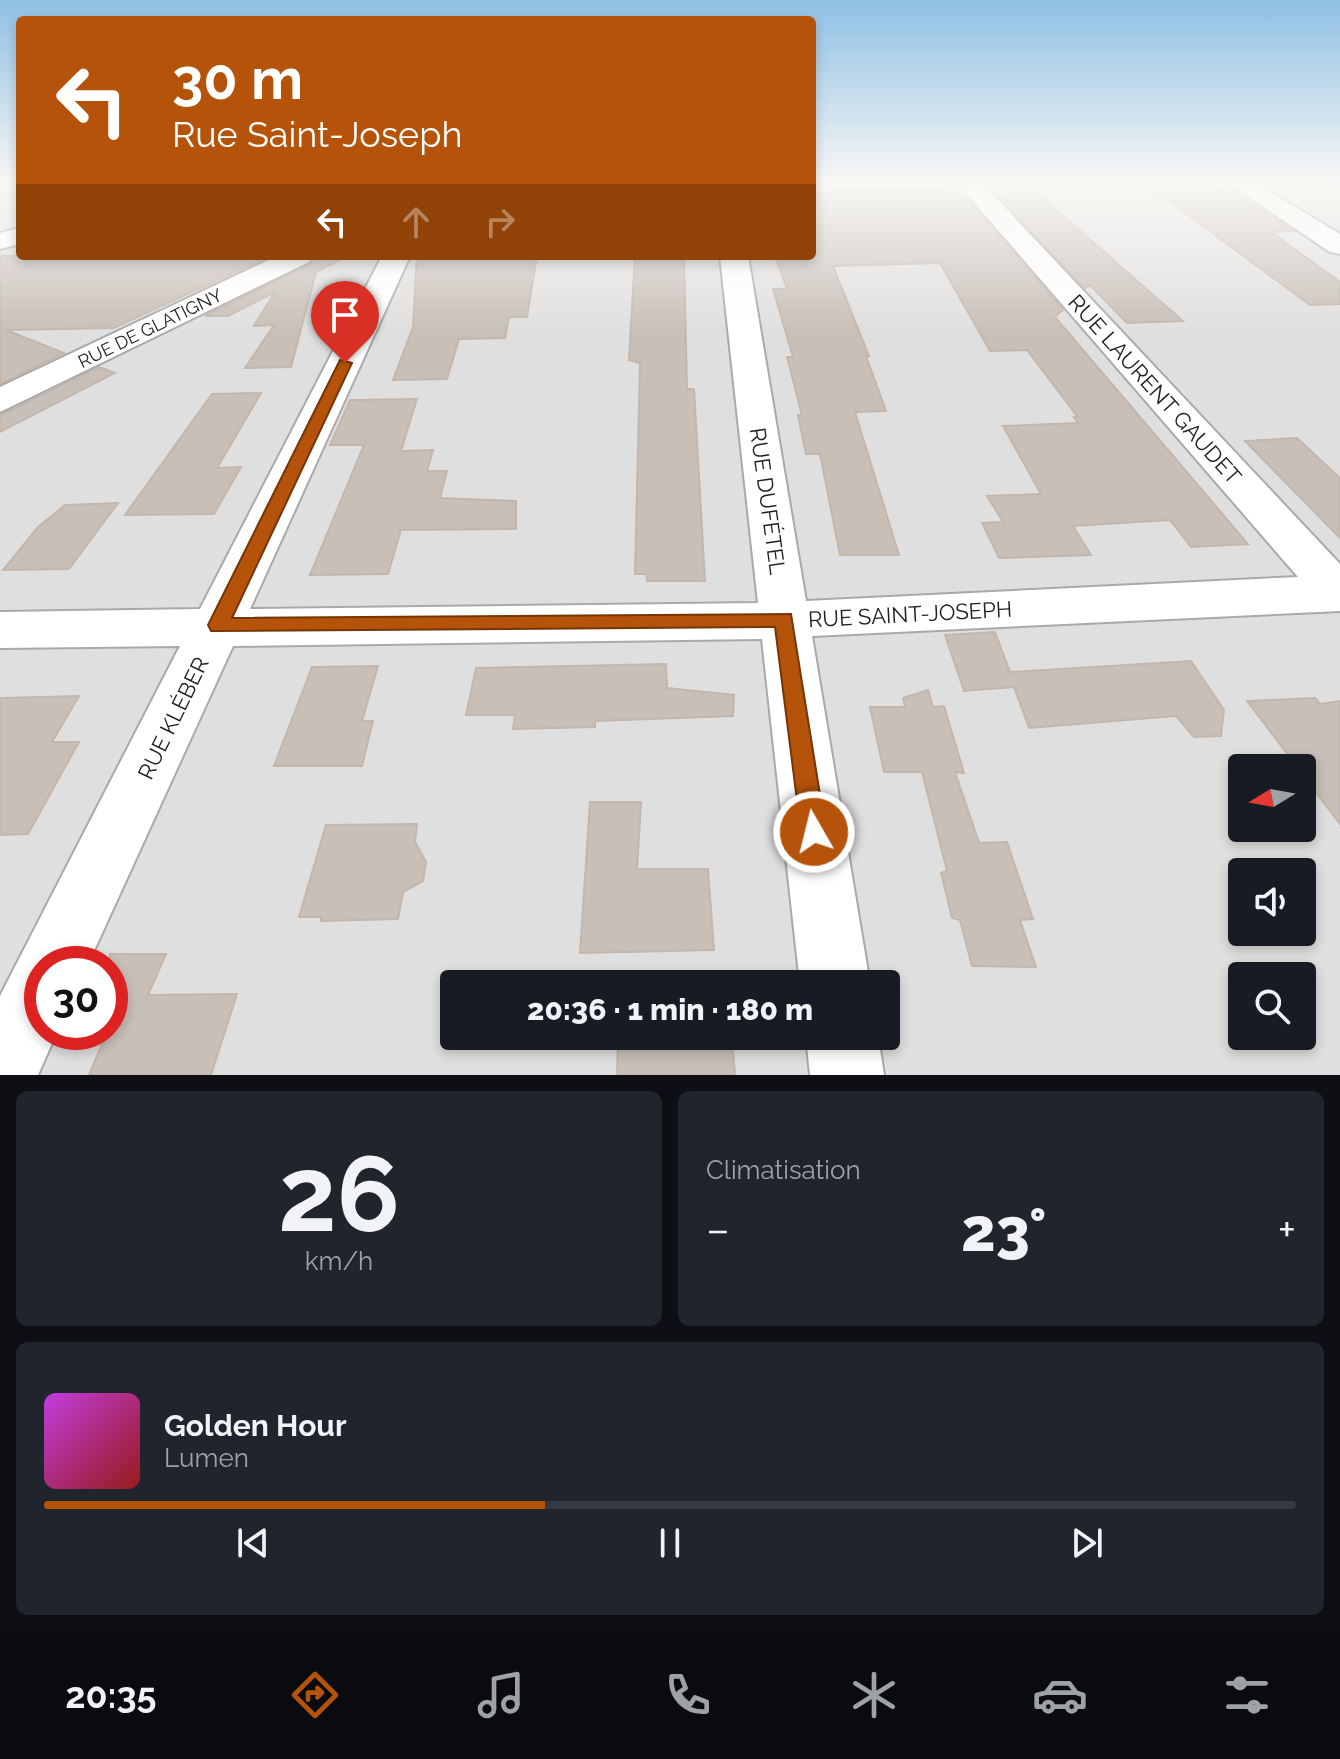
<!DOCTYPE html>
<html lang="fr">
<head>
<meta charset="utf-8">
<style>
	body { margin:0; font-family:Raleway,sans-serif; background:#20242c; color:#f1f3f6; height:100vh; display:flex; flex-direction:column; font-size:30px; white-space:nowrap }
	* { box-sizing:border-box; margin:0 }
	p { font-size:26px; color:#9ea1a6 }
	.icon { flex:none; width:44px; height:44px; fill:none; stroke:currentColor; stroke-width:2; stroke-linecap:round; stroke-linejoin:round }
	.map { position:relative; height:1075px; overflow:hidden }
	.details { display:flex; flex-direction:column; gap:16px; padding:16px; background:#0d0f14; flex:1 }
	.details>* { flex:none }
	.guide { position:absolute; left:16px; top:16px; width:800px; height:244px; border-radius:8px; box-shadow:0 4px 12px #0003; background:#b45309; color:#fff; overflow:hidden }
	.needle { width:52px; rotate:259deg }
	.fabs { position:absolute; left:1228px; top:754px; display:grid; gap:16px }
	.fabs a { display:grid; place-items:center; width:88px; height:88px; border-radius:8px; background:#171b24; box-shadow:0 4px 12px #0003; font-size:40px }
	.speed { position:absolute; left:24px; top:946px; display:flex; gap:16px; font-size:40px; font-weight:700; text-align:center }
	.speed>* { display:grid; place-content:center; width:104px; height:104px; border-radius:50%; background:#171b24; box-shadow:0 4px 12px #0003; line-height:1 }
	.speed .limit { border:12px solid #d22; background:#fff; color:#111 }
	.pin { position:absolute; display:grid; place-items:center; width:68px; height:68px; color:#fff; margin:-82px -34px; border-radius:50% 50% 50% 0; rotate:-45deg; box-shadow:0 0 8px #0007 }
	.pin .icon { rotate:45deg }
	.me { position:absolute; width:88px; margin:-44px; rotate:352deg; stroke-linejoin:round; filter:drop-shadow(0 0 6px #0008) }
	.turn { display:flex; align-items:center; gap:28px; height:168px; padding:0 24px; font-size:36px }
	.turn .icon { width:104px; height:104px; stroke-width:2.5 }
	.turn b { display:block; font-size:56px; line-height:68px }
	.lanes { display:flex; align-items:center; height:76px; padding:0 24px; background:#0003; justify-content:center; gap:40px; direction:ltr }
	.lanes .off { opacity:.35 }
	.big { font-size:60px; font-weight:800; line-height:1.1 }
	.details .widget { flex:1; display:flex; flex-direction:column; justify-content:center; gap:12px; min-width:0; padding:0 28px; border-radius:12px; background:#20242c }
	.details .dial { align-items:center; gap:0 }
	.dial b { font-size:104px; line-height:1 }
	.song { display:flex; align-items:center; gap:24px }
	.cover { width:96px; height:96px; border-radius:12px; background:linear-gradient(135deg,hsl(290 70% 55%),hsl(0 70% 35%)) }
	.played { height:8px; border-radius:4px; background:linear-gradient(90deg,#b45309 40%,#363941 40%) }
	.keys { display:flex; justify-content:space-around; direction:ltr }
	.heat { display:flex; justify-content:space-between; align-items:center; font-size:44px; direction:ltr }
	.details .tiles { flex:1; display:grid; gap:16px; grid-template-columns:1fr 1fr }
	.widget:last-child { grid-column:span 2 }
	.trip { position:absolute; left:440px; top:970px; width:460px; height:80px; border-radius:8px; background:#171b24; box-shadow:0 4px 12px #0003; font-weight:800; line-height:80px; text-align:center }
	.tabs { display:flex; height:128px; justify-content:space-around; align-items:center; background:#090b0e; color:#9ea1a6 }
	.tabs .icon { width:56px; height:56px }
	.tabs .on { color:#b45309 }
	.tabs b { font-size:36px; color:#f1f3f6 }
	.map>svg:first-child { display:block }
</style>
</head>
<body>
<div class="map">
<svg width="1340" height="1075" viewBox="0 0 1340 1075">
	<rect width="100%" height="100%" fill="#f2efe9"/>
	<!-- residential -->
	<path fill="#e0dfdf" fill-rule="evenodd" d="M 0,184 L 20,184 L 20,256 L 812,256 L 812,184 L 1340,184 L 1340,1075 L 0,1075 ZM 1242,768 L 1302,768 L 1302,828 L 1242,828 ZM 1242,872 L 1302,872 L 1302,932 L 1242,932 ZM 42,964 L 110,964 L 110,1032 L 42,1032 ZM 1242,976 L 1302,976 L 1302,1036 L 1242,1036 ZM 454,984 L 886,984 L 886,1036 L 454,1036 Z"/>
	<!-- building -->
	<path fill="#c7bfb8" stroke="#c4b6ab" stroke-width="2" d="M 957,187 L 1063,310 L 1055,317 L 1248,544 L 1191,547 L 1170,520 L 1073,526 L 1091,555 L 999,558 L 982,523 L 1003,522 L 987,496 L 1041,494 L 1003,426 L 1078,423 L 1074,417 L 1077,416 L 1027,350 L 990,351 L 940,263 L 833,266 L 869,356 L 866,356 L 886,411 L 855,412 L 899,555 L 840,555 L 820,454 L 806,454 L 798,415 L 802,415 L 787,357 L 793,357 L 773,289 L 787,289 L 775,256 L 812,256 L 812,192 Z
		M 1233,191 L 1293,231 L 1271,232 L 1340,282 L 1340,304 L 1310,305 L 1158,193 Z
		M 1037,193 L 1183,321 L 1127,323 L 1090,285 L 1085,289 L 996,194 Z
		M 0,256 L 270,256 L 114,328 L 6,330 L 64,353 L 0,384 Z
		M 316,256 L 347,256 L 316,272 L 291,367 L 245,368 L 274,325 L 254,326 L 275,292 L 228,316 L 205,316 L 310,265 Z
		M 417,256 L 537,256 L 527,317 L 509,317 L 505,338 L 459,339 L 447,379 L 393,380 L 413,327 Z
		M 635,256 L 684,256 L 687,389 L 694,389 L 705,581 L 647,581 L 646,574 L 635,574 L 640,363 L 629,360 Z
		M 99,367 L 115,373 L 0,432 L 0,415 Z
		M 261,393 L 217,468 L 241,467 L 214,514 L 125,515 L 212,394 Z
		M 417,399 L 401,451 L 433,450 L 427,471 L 447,471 L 440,498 L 516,501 L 516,529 L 401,530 L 388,574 L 310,575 L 364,445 L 330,445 L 350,400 Z
		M 1297,438 L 1340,478 L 1340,538 L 1245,441 Z
		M 118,503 L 69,569 L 3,570 L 38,527 L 65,505 Z
		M 995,632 L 1010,672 L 1191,661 L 1224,710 L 1221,736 L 1194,737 L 1176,716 L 1029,728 L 1014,687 L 964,691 L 945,635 Z
		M 666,664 L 667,688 L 734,695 L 733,716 L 595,721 L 595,727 L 513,729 L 515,715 L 466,715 L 476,668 Z
		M 378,666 L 362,721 L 373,721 L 362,766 L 274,766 L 312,667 Z
		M 928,690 L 933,707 L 944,706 L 964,773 L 955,772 L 979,843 L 1007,842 L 1033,919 L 1020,920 L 1036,967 L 972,966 L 960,920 L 952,918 L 941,873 L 947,871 L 922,772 L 884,772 L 870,707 L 905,707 L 903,698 Z
		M 79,696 L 52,742 L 79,742 L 28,834 L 0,835 L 0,698 Z
		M 1315,698 L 1320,704 L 1340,701 L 1340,824 L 1302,774 L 1302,768 L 1298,768 L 1247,701 Z
		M 590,802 L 641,802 L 637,869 L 708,869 L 714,950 L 580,953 Z
		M 417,824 L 415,842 L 426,862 L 423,881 L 403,892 L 398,919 L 321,921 L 321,917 L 299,917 L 326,825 Z
		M 110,954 L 166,954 L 148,995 L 237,994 L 211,1075 L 89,1075 L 107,1032 L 110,1032 Z
		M 618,1036 L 732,1036 L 735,1075 L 617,1075 Z"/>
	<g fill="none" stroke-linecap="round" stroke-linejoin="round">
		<!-- minor casing -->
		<g stroke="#a9a9a9" stroke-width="4">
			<path id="minor" d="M 958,184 L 983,184 L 1340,564 L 1340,611 L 812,636 L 870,984 L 800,984 L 762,639 L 233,646 L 88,964 L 42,964 L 42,1032 L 57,1032 L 38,1075 L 0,1075 L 0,996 L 180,646 L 0,648 L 0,612 L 200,609 L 382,256 L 410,256 L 250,609 L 758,603 L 720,256 L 748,256 L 806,601 L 1298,577 Z
				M 1229,184 L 1257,184 L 1340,234 L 1340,254 L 1330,252 Z
				M 20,228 L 20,244 L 0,249 L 0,233 Z
				M 277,256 L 313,256 L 309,262 L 0,412 L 0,387 Z
				M 806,1036 L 878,1036 L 884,1075 L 810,1075 Z"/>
		</g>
		<!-- minor -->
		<use href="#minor" fill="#fff" fill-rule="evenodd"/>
	</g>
	<!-- sky -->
	<linearGradient id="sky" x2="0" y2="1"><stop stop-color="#8fc0e4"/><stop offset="0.55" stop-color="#f9f8f5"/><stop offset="1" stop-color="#f9f8f5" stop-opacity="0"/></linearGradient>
	<rect width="1340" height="334" fill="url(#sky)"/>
	<!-- route -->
	<path fill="#b45309" stroke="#753606" stroke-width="2" d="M 340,360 L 352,363 L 232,618 L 791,614 L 826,832 L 823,840 L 814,844 L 805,840 L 801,832 L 775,627 L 211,631 L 208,625 Z"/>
	<g text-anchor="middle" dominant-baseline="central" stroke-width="6" stroke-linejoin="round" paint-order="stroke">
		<!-- far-street labels -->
		<g font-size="18" fill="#222" stroke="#fff">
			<text transform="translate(150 328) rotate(-26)">RUE DE GLATIGNY</text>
		</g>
		<!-- street labels -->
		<g font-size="22" fill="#222" stroke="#fff">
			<text transform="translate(1155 389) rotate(48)">RUE LAURENT GAUDET</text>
			<text transform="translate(768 501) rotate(82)">RUE DUFÉTEL</text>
			<text transform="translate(910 614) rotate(-3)">RUE SAINT-JOSEPH</text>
			<text transform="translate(173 718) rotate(-64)">RUE KLÉBER</text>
		</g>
	</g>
</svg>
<div class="fabs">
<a><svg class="needle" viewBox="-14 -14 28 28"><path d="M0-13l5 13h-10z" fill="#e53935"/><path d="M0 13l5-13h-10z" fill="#9ea1a6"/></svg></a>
<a><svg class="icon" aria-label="sound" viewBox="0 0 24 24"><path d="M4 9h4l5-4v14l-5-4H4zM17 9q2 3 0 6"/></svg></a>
<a><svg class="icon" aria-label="search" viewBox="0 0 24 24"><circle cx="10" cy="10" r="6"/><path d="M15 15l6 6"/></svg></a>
</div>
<div class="speed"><div class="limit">30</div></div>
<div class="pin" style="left:345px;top:363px;background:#d93025"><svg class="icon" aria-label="arrive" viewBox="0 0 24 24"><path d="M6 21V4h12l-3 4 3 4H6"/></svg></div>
<svg class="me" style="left:814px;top:832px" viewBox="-20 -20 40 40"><circle r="17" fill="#b45309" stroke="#fff" stroke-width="3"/><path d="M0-11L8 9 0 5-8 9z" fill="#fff"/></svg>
<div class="trip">20:36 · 1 min · 180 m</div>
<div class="guide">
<div class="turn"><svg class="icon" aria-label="left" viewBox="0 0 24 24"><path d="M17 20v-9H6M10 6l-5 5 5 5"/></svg><div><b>30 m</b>Rue Saint-Joseph</div></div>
<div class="lanes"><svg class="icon" aria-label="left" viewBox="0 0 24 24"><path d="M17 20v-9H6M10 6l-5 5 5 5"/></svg><svg class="icon off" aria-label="ahead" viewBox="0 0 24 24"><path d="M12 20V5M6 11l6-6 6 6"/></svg><svg class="icon off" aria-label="right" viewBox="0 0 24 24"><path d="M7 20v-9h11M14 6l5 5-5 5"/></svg></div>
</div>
</div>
<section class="details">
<div class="tiles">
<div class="widget dial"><b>26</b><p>km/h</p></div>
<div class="widget"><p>Climatisation</p>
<div class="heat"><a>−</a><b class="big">23°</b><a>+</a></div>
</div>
<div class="widget">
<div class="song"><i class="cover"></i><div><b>Golden Hour</b><p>Lumen</p></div></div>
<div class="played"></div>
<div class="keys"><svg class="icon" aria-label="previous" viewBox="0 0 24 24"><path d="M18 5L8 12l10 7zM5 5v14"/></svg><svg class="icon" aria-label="pause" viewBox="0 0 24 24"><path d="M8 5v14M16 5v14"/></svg><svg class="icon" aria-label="next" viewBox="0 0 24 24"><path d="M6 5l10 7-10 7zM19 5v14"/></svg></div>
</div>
</div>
</section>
<nav class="tabs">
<b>20:35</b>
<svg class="icon on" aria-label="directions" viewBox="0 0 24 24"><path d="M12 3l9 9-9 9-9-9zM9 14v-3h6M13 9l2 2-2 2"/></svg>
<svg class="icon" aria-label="music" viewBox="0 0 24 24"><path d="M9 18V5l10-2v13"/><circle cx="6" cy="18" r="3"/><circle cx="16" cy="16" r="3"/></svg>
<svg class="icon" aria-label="phone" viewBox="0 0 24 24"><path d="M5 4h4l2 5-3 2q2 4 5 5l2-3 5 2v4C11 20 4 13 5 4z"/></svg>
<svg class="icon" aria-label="climate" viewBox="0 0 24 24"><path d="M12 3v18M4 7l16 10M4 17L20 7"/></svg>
<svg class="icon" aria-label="car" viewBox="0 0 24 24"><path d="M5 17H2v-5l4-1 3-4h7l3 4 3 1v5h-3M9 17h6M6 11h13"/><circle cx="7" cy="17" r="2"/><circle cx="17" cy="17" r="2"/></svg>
<svg class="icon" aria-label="filters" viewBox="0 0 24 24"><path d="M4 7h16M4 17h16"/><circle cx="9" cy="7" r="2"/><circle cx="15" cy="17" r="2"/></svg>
</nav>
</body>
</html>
